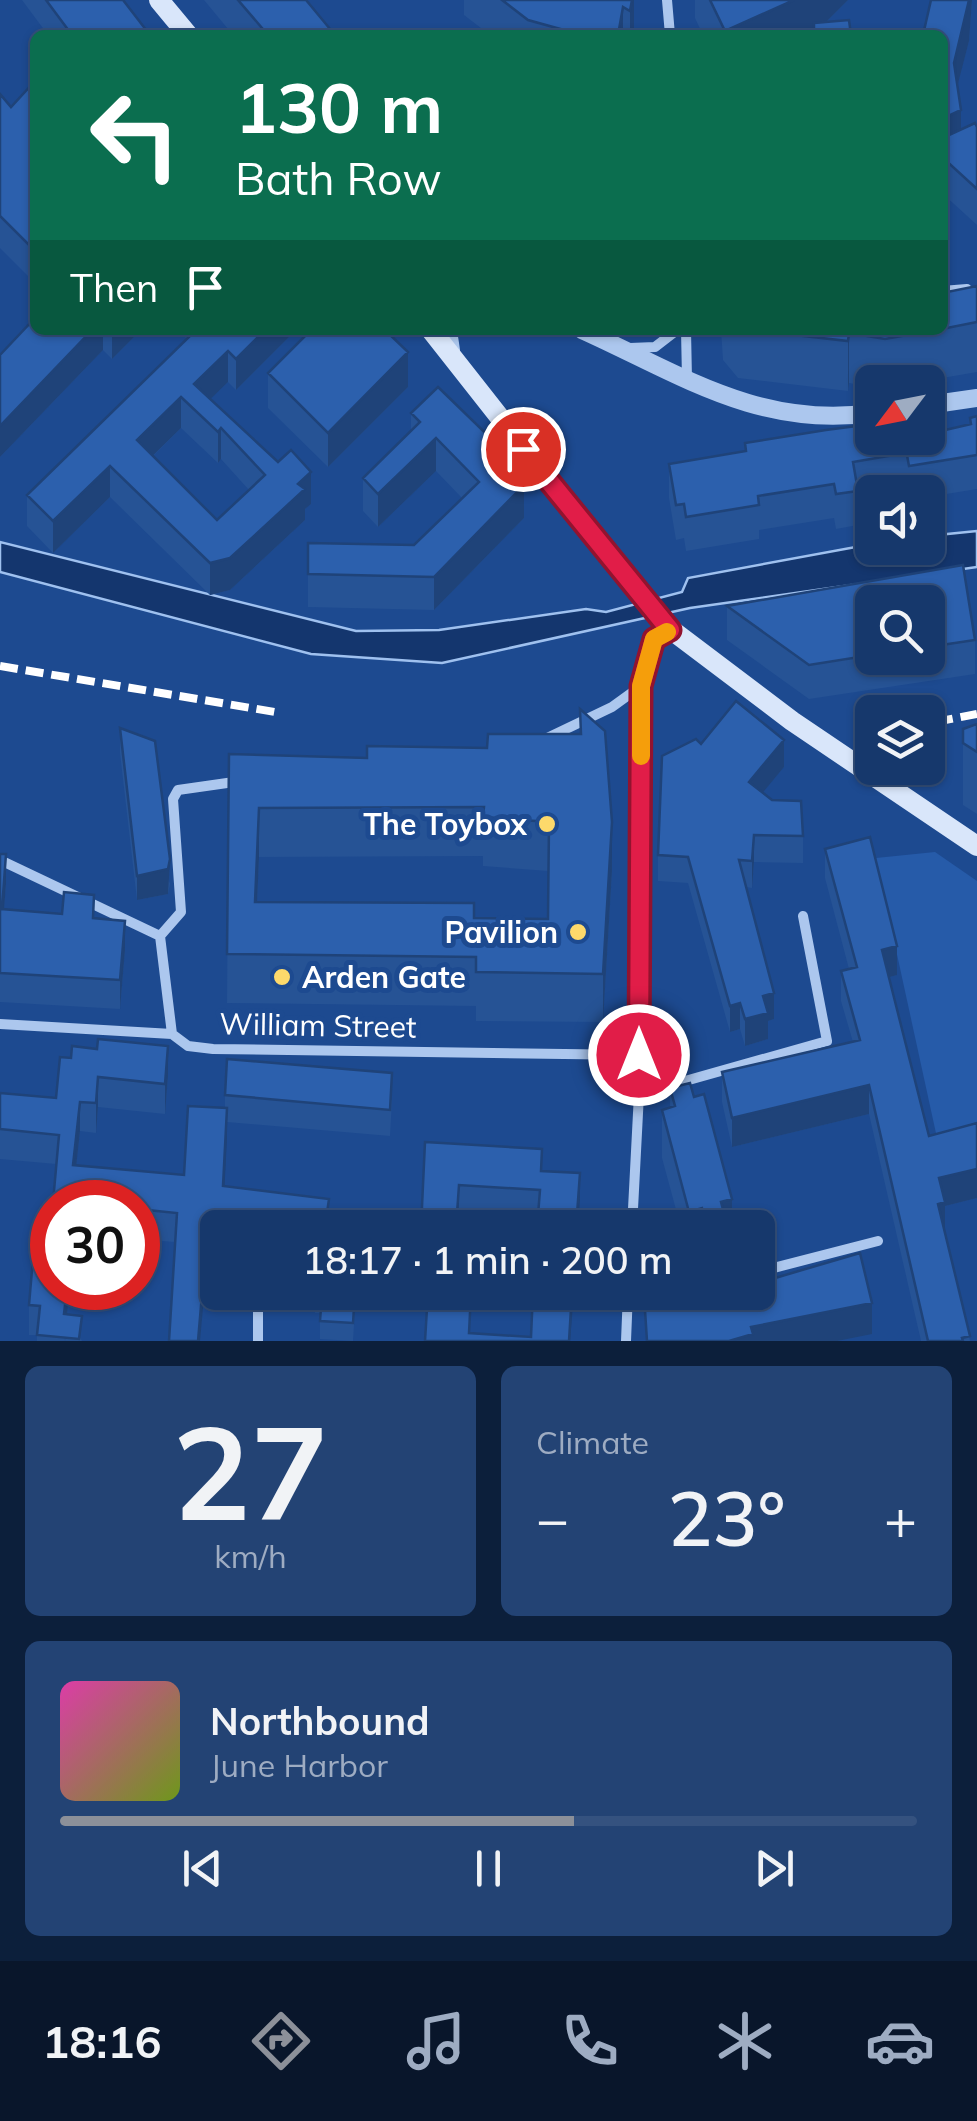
<!DOCTYPE html>
<html lang="en">
<head>
<meta charset="utf-8">
<style>
	body { margin:0; font-family:Mulish,sans-serif; background:#234374; color:#f1f3f6; height:100vh; display:flex; flex-direction:column; font-size:38px; white-space:nowrap }
	* { box-sizing:border-box; margin:0 }
	p { font-size:32px; color:#9eacc2 }
	.icon { flex:none; width:55px; height:55px; fill:none; stroke:currentColor; stroke-width:2; stroke-linecap:round; stroke-linejoin:round }
	.map { position:relative; height:1341px; overflow:hidden }
	.drawer { display:flex; flex-direction:column; gap:25px; padding:25px; background:#0c1f3b; flex:1 }
	.drawer>* { flex:none }
	.hud { position:absolute; left:30px; top:30px; width:918px; height:305px; border-radius:15px; box-shadow:0 2px 8px #0004,0 0 0 2px #35527f; background:#0b6e4f; color:#fff; overflow:hidden }
	.needle { width:65px; rotate:238deg }
	.buttons { position:absolute; left:855px; top:365px; display:grid; gap:20px }
	.buttons a { display:grid; place-items:center; width:90px; height:90px; border-radius:15px; background:#16386c; box-shadow:0 2px 8px #0004,0 0 0 2px #35527f; font-size:50px }
	.speed { position:absolute; left:30px; top:1180px; display:flex; gap:20px; font-size:50px; font-weight:700; text-align:center }
	.speed>* { display:grid; place-content:center; width:130px; height:130px; border-radius:50%; background:#16386c; box-shadow:0 2px 8px #0004,0 0 0 2px #35527f; line-height:1 }
	.speed .limit { border:15px solid #d22; background:#fff; color:#111 }
	.pin { position:absolute; display:grid; place-items:center; width:85px; height:85px; color:#fff; margin:-42px; border:5px solid #fff; border-radius:50%; box-shadow:0 2px 10px #0007 }
	.me { position:absolute; width:110px; margin:-55px; rotate:0deg; stroke-linejoin:round; filter:drop-shadow(0 0 8px #0008) }
	.turn { display:flex; align-items:center; gap:35px; height:210px; padding:0 40px; font-size:45px }
	.turn .icon { width:130px; height:130px; stroke-width:2.5 }
	.turn b { display:block; font-size:70px; line-height:85px }
	.then { display:flex; align-items:center; height:95px; padding:0 40px; background:#0003; gap:20px; font-size:38px }
	.big { font-size:75px; font-weight:600; line-height:1.1 }
	.drawer .card { flex:1; display:flex; flex-direction:column; justify-content:center; gap:15px; min-width:0; padding:0 35px; border-radius:15px; background:#234374 }
	.drawer .dial { align-items:center; gap:0 }
	.dial b { font-size:130px; line-height:1 }
	.song { display:flex; align-items:center; gap:30px }
	.cover { width:120px; height:120px; border-radius:15px; background:linear-gradient(135deg,hsl(320 70% 55%),hsl(80 70% 35%)) }
	.played { height:10px; border-radius:5px; background:linear-gradient(90deg,#8c9099 60%,#35527f 60%) }
	.keys { display:flex; justify-content:space-around; direction:ltr }
	.heat { display:flex; justify-content:space-between; align-items:center; font-size:55px; direction:ltr }
	.drawer .tiles { flex:1; display:grid; gap:25px; grid-template-columns:1fr 1fr }
	.card:last-child { grid-column:span 2 }
	.trip { position:absolute; left:200px; top:1210px; width:575px; height:100px; border-radius:15px; background:#16386c; box-shadow:0 2px 8px #0004,0 0 0 2px #35527f; font-weight:600; line-height:100px; text-align:center }
	.tab-bar { display:flex; height:160px; justify-content:space-around; align-items:center; background:#09162b; color:#9eacc2 }
	.tab-bar .icon { width:70px; height:70px }
	.tab-bar .selected { color:#8c9099 }
	.tab-bar b { font-size:45px; color:#f1f3f6 }
	.map>svg:first-child { display:block }
</style>
</head>
<body>
<div class="map">
<svg width="977" height="1341" viewBox="0 0 977 1341">
	<rect width="100%" height="100%" fill="#1d4a90"/>
	<!-- green -->
	<path fill="#265ba9" d="M 935,852 L 977,881 L 977,1139 L 939,1147 L 876,858 Z"/>
	<!-- water -->
	<path fill="#14366e" stroke="#9fc1ef" stroke-width="2.5" d="M 977,531 L 977,567 L 690,608 L 442,663 L 311,654 L 0,572 L 0,542 L 356,631 L 439,630 L 586,609 L 606,612 L 682,592 L 688,578 L 872,544 L 872,548 L 928,548 L 928,536 Z"/>
	<g fill="none" stroke-linecap="round" stroke-linejoin="round">
		<!-- minor -->
		<path stroke="#acc7ee" stroke-width="10" d="M 667,0 L 670,35
			M 942,291 L 967,289
			M 452,330 L 455,350
			M 686,330 L 687,379
			M 630,348 L 655,347 L 677,330
			M 543,740 L 612,707 L 641,686
			M 0,860 L 160,936
			M 160,936 L 181,912 L 173,799 L 178,790 L 241,781
			M 160,936 L 172,1034
			M 0,1024 L 172,1034 L 188,1046 L 213,1049 L 639,1055
			M 639,1094 L 827,1041 L 803,916
			M 632,1228 L 639,1094 L 641,686 L 654,639 L 669,630
			M 758,1272 L 878,1241
			M 628,1304 L 676,1292
			M 258,1341 L 258,1295
			M 626,1341 L 628,1292"/>
		<!-- tertiary -->
		<path stroke="#acc7ee" stroke-width="18" d="M 582,330 C 680,374 759,429 872,413
			M 928,405 L 977,398"/>
		<!-- secondary -->
		<path stroke="#d9e6fa" stroke-width="20" d="M 159,0 L 188,35
			M 431,330 L 661,622 L 792,721 L 977,846"/>
		<!-- rail -->
		<path stroke="#fff" stroke-width="8" stroke-dasharray="18 8" stroke-linecap="butt" d="M 0,666 L 281,713
			M 935,722 L 977,714"/>
	</g>
	<!-- wall -->
	<path fill="#265395" fill-rule="evenodd" d="M 22,0 L 123,0 L 150,35 L 48,35 Z
		M 204,0 L 306,0 L 335,35 L 233,35 Z
		M 464,0 L 634,0 L 633,35 L 490,35 L 464,15 Z
		M 695,0 L 848,0 L 826,22 L 851,35 L 703,35 L 695,18 Z
		M 931,0 L 972,0 L 969,41 L 957,86 L 961,129 L 977,127 L 977,225 L 942,193 L 942,35 Z
		M 35,81 L 35,283 L 0,248 L 0,94 L 11,107 Z
		M 977,286 L 977,372 L 919,382 L 872,382 L 872,387 L 849,383 L 848,391 L 738,378 L 723,360 L 721,330 L 942,330 L 942,293 Z
		M 35,330 L 141,330 L 112,359 L 103,350 L 0,457 L 0,354 Z
		M 178,330 L 296,330 L 236,390 L 228,382 L 210,399 L 311,504 L 305,509 L 305,520 L 230,590 L 210,595 L 110,497 L 53,553 L 27,526 L 27,495 L 187,339 ZM 181,428 L 218,463 L 221,459 L 249,490 L 217,520 L 153,456 Z
		M 268,373 L 408,387 L 328,467 L 268,408 Z
		M 411,413 L 506,466 L 524,518 L 434,610 L 308,607 L 308,543 L 414,545 L 462,498 L 436,471 L 378,527 L 363,511 L 363,478 L 411,431 Z
		M 977,416 L 977,489 L 928,497 L 928,492 L 908,492 L 906,485 L 906,488 L 858,496 L 858,525 L 836,529 L 834,518 L 759,530 L 759,539 L 686,551 L 684,538 L 676,540 L 669,498 L 669,464 L 745,451 L 745,443 L 872,438 L 904,441 L 970,424 L 970,418 Z
		M 963,565 L 975,640 L 975,674 L 809,699 L 727,640 L 727,606 ZM 872,602 L 928,602 L 928,658 L 872,658 Z
		M 580,709 L 612,871 L 603,1022 L 476,1021 L 476,1006 L 227,1003 L 229,754 L 367,758 L 487,748 L 580,734 ZM 483,856 L 483,866 L 548,871 L 548,919 L 474,918 L 257,902 L 259,857 Z
		M 977,724 L 977,814 L 963,805 L 963,729 Z
		M 120,728 L 170,884 L 168,894 L 137,900 L 120,753 Z
		M 701,744 L 784,767 L 762,793 L 803,836 L 803,863 L 754,862 L 752,888 L 746,887 L 774,1019 L 768,1021 L 768,1039 L 745,1046 L 740,1029 L 730,1032 L 688,883 L 658,881 L 658,855 Z
		M 825,849 L 897,975 L 889,977 L 929,1136 L 977,1123 L 977,1198 L 945,1206 L 945,1232 L 970,1341 L 921,1341 L 869,1114 L 732,1147 L 722,1102 L 722,1072 L 853,1042 L 841,1001 L 841,971 L 849,969 L 825,878 Z
		M 0,854 L 6,883 L 4,909 L 94,919 L 125,950 L 120,1009 L 0,1002 Z
		M 97,1049 L 168,1076 L 165,1114 L 98,1107 L 96,1133 L 80,1131 L 76,1165 L 184,1175 L 225,1108 L 225,1095 L 392,1100 L 390,1136 L 227,1122 L 224,1186 L 329,1228 L 218,1228 L 218,1243 L 175,1242 L 138,1239 L 138,1202 L 56,1164 L 0,1159 L 0,1093 L 56,1098 L 71,1058 Z
		M 670,1088 L 732,1228 L 681,1228 L 662,1158 L 662,1110 L 670,1108 Z
		M 425,1142 L 580,1200 L 538,1217 L 459,1212 L 458,1228 L 421,1228 Z
		M 50,1236 L 67,1314 L 82,1341 L 37,1341 L 37,1335 L 29,1335 L 29,1305 Z
		M 315,1292 L 356,1292 L 353,1341 L 320,1339 L 320,1313 L 315,1313 Z"/>
	<!-- shaded-wall -->
	<path fill="#1f4379" d="M 632,0 L 634,0 L 634,32 L 633,35 L 630,35 L 630,11 Z
		M 794,0 L 848,0 L 814,34 L 814,23 L 813,35 L 725,35 L 725,31 Z
		M 969,0 L 972,0 L 969,41 L 954,99 L 954,63 Z
		M 623,7 L 623,35 L 618,35 Z
		M 961,110 L 961,146 L 942,155 L 942,119 Z
		M 92,330 L 103,330 L 103,350 L 0,457 L 0,426 Z
		M 112,330 L 141,330 L 112,359 Z
		M 265,330 L 296,330 L 236,390 L 236,359 Z
		M 849,333 L 849,383 L 848,391 L 848,341 Z
		M 228,351 L 228,382 L 197,412 L 194,384 Z
		M 408,352 L 408,387 L 328,467 L 328,433 Z
		M 181,397 L 181,428 L 137,471 L 137,440 Z
		M 221,428 L 221,459 L 218,463 L 218,432 Z
		M 436,438 L 436,471 L 378,527 L 378,494 Z
		M 110,466 L 110,497 L 53,553 L 53,521 Z
		M 311,472 L 311,504 L 305,509 L 305,520 L 230,590 L 210,595 L 210,563 Z
		M 524,485 L 524,518 L 434,610 L 434,577 Z
		M 784,740 L 784,767 L 749,809 L 749,782 Z
		M 259,808 L 259,857 L 255,950 L 255,902 Z
		M 612,822 L 612,871 L 603,1022 L 603,974 Z
		M 754,835 L 754,862 L 752,888 L 752,861 Z
		M 6,854 L 6,883 L 2,938 L 2,909 Z
		M 170,859 L 168,894 L 137,900 L 137,876 Z
		M 125,921 L 125,950 L 120,1009 L 120,980 Z
		M 897,946 L 897,975 L 882,979 L 882,950 Z
		M 774,993 L 774,1019 L 768,1021 L 768,1039 L 745,1046 L 745,1019 L 763,996 Z
		M 740,1003 L 740,1029 L 730,1032 L 730,1006 Z
		M 168,1046 L 168,1076 L 165,1114 L 165,1084 Z
		M 98,1077 L 98,1107 L 96,1133 L 96,1103 Z
		M 869,1085 L 869,1114 L 732,1147 L 732,1118 Z
		M 80,1102 L 80,1131 L 73,1195 L 73,1165 Z
		M 227,1108 L 227,1138 L 223,1216 L 223,1186 Z
		M 977,1169 L 977,1198 L 945,1206 L 945,1231 L 938,1233 L 939,1178 Z
		M 580,1173 L 580,1200 L 578,1228 L 576,1228 Z
		M 459,1185 L 458,1228 L 456,1228 Z
		M 732,1199 L 732,1228 L 706,1228 L 706,1222 L 721,1202 Z
		M 702,1208 L 702,1228 L 689,1228 L 689,1212 Z
		M 209,1212 L 209,1242 L 200,1341 L 198,1341 Z
		M 67,1288 L 69,1288 L 65,1341 L 64,1314 Z
		M 572,1292 L 574,1292 L 570,1341 L 569,1341 Z
		M 872,1303 L 872,1334 L 837,1341 L 729,1341 L 751,1327 Z"/>
	<!-- building -->
	<path fill="#2c60ad" stroke="#1f4379" stroke-width="2.5" fill-rule="evenodd" d="M 46,0 L 123,0 L 150,35 L 72,35 Z
		M 238,0 L 306,0 L 335,35 L 268,35 Z
		M 502,0 L 632,0 L 630,11 L 623,7 L 618,35 L 582,35 L 528,20 Z
		M 710,0 L 794,0 L 725,31 Z
		M 931,0 L 969,0 L 954,63 L 961,110 L 942,119 L 942,35 L 923,35 Z
		M 849,20 L 851,35 L 814,35 L 814,23 Z
		M 35,81 L 35,251 L 0,216 L 0,94 L 11,107 Z
		M 975,123 L 977,127 L 977,189 L 942,157 L 942,136 L 945,137 Z
		M 977,286 L 977,322 L 942,329 L 942,293 Z
		M 35,318 L 35,330 L 92,330 L 0,426 L 0,355 Z
		M 196,330 L 265,330 L 236,359 L 228,351 L 194,384 L 278,462 L 291,450 L 311,472 L 298,484 L 305,489 L 230,558 L 210,563 L 110,466 L 53,521 L 27,495 ZM 181,397 L 218,432 L 221,428 L 265,475 L 217,520 L 137,440 Z
		M 311,330 L 385,330 L 408,352 L 328,433 L 268,373 Z
		M 752,330 L 935,330 L 885,339 L 849,333 L 848,341 Z
		M 438,387 L 506,453 L 500,459 L 524,485 L 434,577 L 308,574 L 308,543 L 414,545 L 479,482 L 436,438 L 378,494 L 363,478 L 420,422 L 411,413 Z
		M 977,416 L 977,455 L 909,466 L 904,439 L 928,438 L 928,434 L 971,424 L 970,418 Z
		M 872,424 L 872,438 L 904,438 L 906,453 L 853,462 L 858,491 L 836,494 L 834,484 L 758,496 L 759,505 L 686,517 L 684,504 L 676,505 L 669,464 L 746,451 L 745,443 L 826,430 Z
		M 963,565 L 975,640 L 928,647 L 928,602 L 872,602 L 872,655 L 809,665 L 727,606 Z
		M 736,701 L 784,740 L 749,782 L 772,800 L 801,801 L 803,836 L 754,835 L 752,861 L 739,860 L 774,993 L 763,996 L 768,1013 L 745,1019 L 740,1003 L 730,1006 L 688,857 L 658,855 L 662,756 L 696,739 L 701,744 Z
		M 580,709 L 605,731 L 612,822 L 603,974 L 476,972 L 476,957 L 227,954 L 229,754 L 367,758 L 367,746 L 487,748 L 488,734 L 581,734 ZM 484,807 L 483,817 L 549,822 L 548,919 L 474,918 L 474,903 L 255,902 L 259,808 Z
		M 977,724 L 977,752 L 963,743 L 963,729 Z
		M 120,728 L 155,741 L 170,859 L 168,869 L 137,876 Z
		M 870,837 L 897,946 L 882,950 L 929,1136 L 977,1123 L 977,1169 L 939,1178 L 945,1202 L 938,1204 L 970,1336 L 962,1338 L 963,1341 L 928,1341 L 869,1085 L 732,1118 L 722,1072 L 860,1040 L 841,971 L 857,967 L 825,849 Z
		M 0,854 L 6,854 L 2,909 L 62,914 L 64,892 L 94,895 L 93,918 L 125,921 L 120,980 L 0,973 Z
		M 98,1039 L 168,1046 L 165,1084 L 98,1077 L 96,1103 L 80,1102 L 73,1165 L 184,1175 L 188,1106 L 227,1108 L 223,1186 L 329,1199 L 325,1227 L 209,1212 L 198,1341 L 169,1341 L 177,1213 L 138,1209 L 138,1202 L 53,1202 L 59,1135 L 0,1129 L 0,1093 L 56,1098 L 60,1057 L 71,1058 L 72,1046 L 97,1049 Z
		M 227,1059 L 392,1073 L 390,1110 L 225,1095 Z
		M 690,1083 L 694,1097 L 704,1094 L 732,1199 L 721,1202 L 725,1217 L 706,1222 L 702,1208 L 689,1212 L 662,1110 L 675,1106 L 670,1088 Z
		M 425,1142 L 542,1149 L 541,1171 L 580,1173 L 576,1228 L 537,1228 L 540,1190 L 459,1185 L 456,1228 L 421,1228 Z
		M 52,1211 L 52,1288 L 67,1288 L 64,1314 L 82,1316 L 79,1339 L 37,1335 L 40,1306 L 29,1305 L 35,1235 L 50,1236 Z
		M 860,1253 L 872,1303 L 751,1327 L 753,1334 L 729,1341 L 647,1341 L 645,1310 L 658,1292 L 758,1292 L 758,1283 Z
		M 315,1292 L 355,1292 L 353,1323 L 320,1321 L 322,1295 L 315,1295 Z
		M 428,1292 L 471,1293 L 469,1333 L 531,1337 L 533,1292 L 572,1292 L 569,1341 L 425,1341 Z"/>
	<g fill="none" stroke-linecap="round" stroke-linejoin="round">
		<!-- route casing -->
		<g stroke="#92132f" stroke-width="25">
			<path id="route" d="M 523,449 L 670,630 L 654,639 L 641,686 L 639,1055"/>
		</g>
		<!-- route -->
		<use href="#route" stroke="#e11d48" stroke-width="18"/>
		<!-- slow -->
		<path stroke="#f59e0b" stroke-width="18" d="M 641,756 L 641,686 L 654,639 L 667,632"/>
	</g>
	<!-- markers -->
	<g fill="#fdd96b" stroke="#1d4a90" stroke-width="4">
		<circle cx="547" cy="824" r="10"/>
		<circle cx="578" cy="932" r="10"/>
		<circle cx="282" cy="977" r="10"/>
	</g>
	<g text-anchor="middle" dominant-baseline="central" stroke-width="10" stroke-linejoin="round" paint-order="stroke">
		<!-- poi labels -->
		<g font-size="30" font-weight="bold" fill="#fff" stroke="#1d4a90" text-anchor="end">
			<text x="527" y="824">The Toybox</text>
			<text x="558" y="932">Pavilion</text>
			<text x="302" y="977" text-anchor="start">Arden Gate</text>
		</g>
		<!-- street labels -->
		<g font-size="30" fill="#fff" stroke="#1d4a90">
			<text transform="translate(318 1025) rotate(1)">William Street</text>
		</g>
	</g>
</svg>
<div class="buttons">
<a><svg class="needle" viewBox="-14 -14 28 28"><path d="M0-13l5 13h-10z" fill="#e53935"/><path d="M0 13l5-13h-10z" fill="#9eacc2"/></svg></a>
<a><svg class="icon" aria-label="sound" viewBox="0 0 24 24"><path d="M4 9h4l5-4v14l-5-4H4zM17 9q2 3 0 6"/></svg></a>
<a><svg class="icon" aria-label="search" viewBox="0 0 24 24"><circle cx="10" cy="10" r="6"/><path d="M15 15l6 6"/></svg></a>
<a><svg class="icon" aria-label="layers" viewBox="0 0 24 24"><path d="M12 4l9 5-9 5-9-5zM3 14l9 5 9-5"/></svg></a>
</div>
<div class="speed"><div class="limit">30</div></div>
<div class="pin" style="left:523px;top:449px;background:#d93025"><svg class="icon" aria-label="arrive" viewBox="0 0 24 24"><path d="M6 21V4h12l-3 4 3 4H6"/></svg></div>
<svg class="me" style="left:639px;top:1055px" viewBox="-20 -20 40 40"><circle r="17" fill="#e11d48" stroke="#fff" stroke-width="3"/><path d="M0-11L8 9 0 5-8 9z" fill="#fff"/></svg>
<div class="trip">18:17 · 1 min · 200 m</div>
<div class="hud">
<div class="turn"><svg class="icon" aria-label="left" viewBox="0 0 24 24"><path d="M17 20v-9H6M10 6l-5 5 5 5"/></svg><div><b>130 m</b>Bath Row</div></div>
<div class="then">Then<svg class="icon" aria-label="arrive" viewBox="0 0 24 24"><path d="M6 21V4h12l-3 4 3 4H6"/></svg></div>
</div>
</div>
<section class="drawer">
<div class="tiles">
<div class="card dial"><b>27</b><p>km/h</p></div>
<div class="card"><p>Climate</p>
<div class="heat"><a>−</a><b class="big">23°</b><a>+</a></div>
</div>
<div class="card">
<div class="song"><i class="cover"></i><div><b>Northbound</b><p>June Harbor</p></div></div>
<div class="played"></div>
<div class="keys"><svg class="icon" aria-label="previous" viewBox="0 0 24 24"><path d="M18 5L8 12l10 7zM5 5v14"/></svg><svg class="icon" aria-label="pause" viewBox="0 0 24 24"><path d="M8 5v14M16 5v14"/></svg><svg class="icon" aria-label="next" viewBox="0 0 24 24"><path d="M6 5l10 7-10 7zM19 5v14"/></svg></div>
</div>
</div>
</section>
<nav class="tab-bar">
<b>18:16</b>
<svg class="icon selected" aria-label="directions" viewBox="0 0 24 24"><path d="M12 3l9 9-9 9-9-9zM9 14v-3h6M13 9l2 2-2 2"/></svg>
<svg class="icon" aria-label="music" viewBox="0 0 24 24"><path d="M9 18V5l10-2v13"/><circle cx="6" cy="18" r="3"/><circle cx="16" cy="16" r="3"/></svg>
<svg class="icon" aria-label="phone" viewBox="0 0 24 24"><path d="M5 4h4l2 5-3 2q2 4 5 5l2-3 5 2v4C11 20 4 13 5 4z"/></svg>
<svg class="icon" aria-label="climate" viewBox="0 0 24 24"><path d="M12 3v18M4 7l16 10M4 17L20 7"/></svg>
<svg class="icon" aria-label="car" viewBox="0 0 24 24"><path d="M5 17H2v-5l4-1 3-4h7l3 4 3 1v5h-3M9 17h6M6 11h13"/><circle cx="7" cy="17" r="2"/><circle cx="17" cy="17" r="2"/></svg>
</nav>
</body>
</html>
